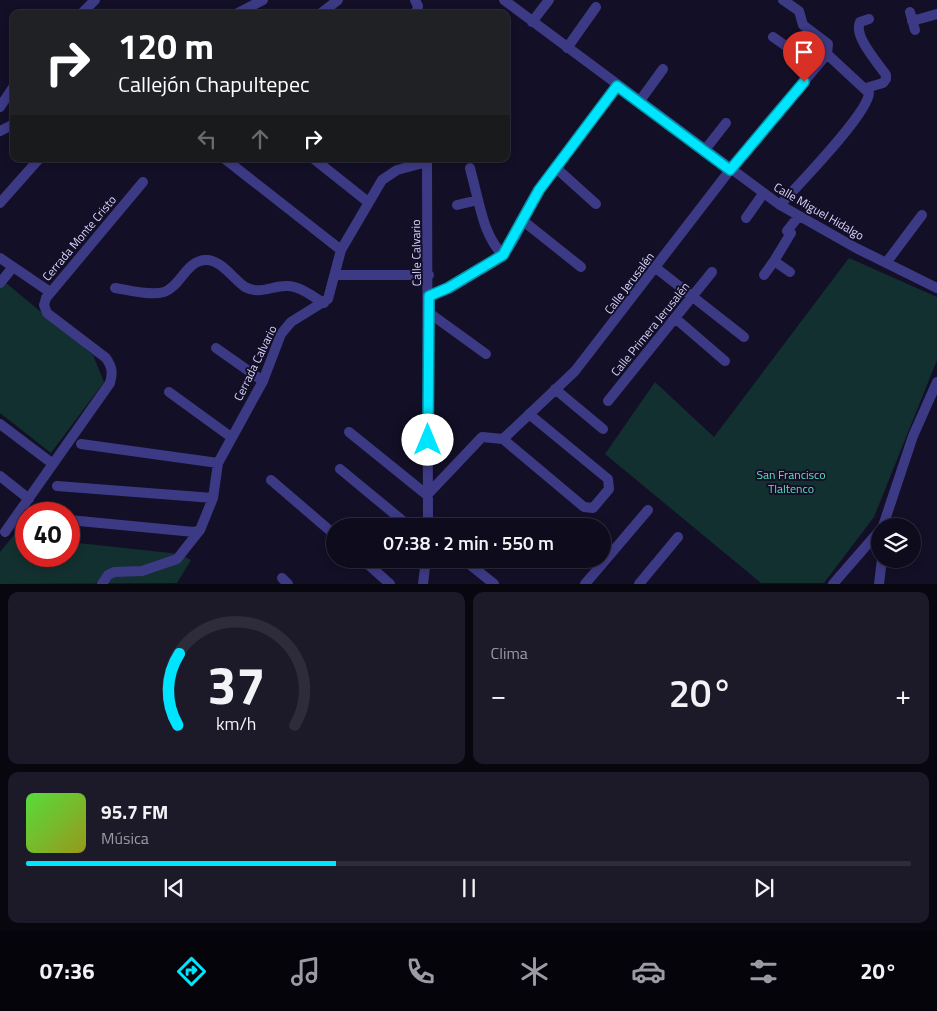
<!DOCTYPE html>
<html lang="es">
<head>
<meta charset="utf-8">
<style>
	body { margin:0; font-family:"Titillium Web",sans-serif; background:#1c1929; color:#f1f3f6; height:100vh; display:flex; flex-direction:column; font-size:19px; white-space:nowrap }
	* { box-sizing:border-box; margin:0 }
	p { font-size:16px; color:#9b9ba3 }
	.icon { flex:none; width:28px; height:28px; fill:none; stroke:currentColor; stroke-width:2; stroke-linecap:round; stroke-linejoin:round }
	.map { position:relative; height:584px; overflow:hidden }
	.details { display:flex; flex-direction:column; gap:8px; padding:8px; background:#08060f; flex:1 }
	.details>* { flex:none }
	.hud { position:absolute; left:10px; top:10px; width:500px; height:152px; border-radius:10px; box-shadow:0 2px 8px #0003,0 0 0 1px #2e2b3b; background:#202124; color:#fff; overflow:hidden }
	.buttons { position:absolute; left:871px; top:518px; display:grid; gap:10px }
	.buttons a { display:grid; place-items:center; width:50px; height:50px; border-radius:50%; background:#0e0b1c; box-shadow:0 2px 8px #0003,0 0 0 1px #2e2b3b; font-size:25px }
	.speed { position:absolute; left:15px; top:502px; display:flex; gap:10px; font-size:25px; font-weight:700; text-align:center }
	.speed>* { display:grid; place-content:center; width:65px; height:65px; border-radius:50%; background:#0e0b1c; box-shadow:0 2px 8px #0003,0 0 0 1px #2e2b3b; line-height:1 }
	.speed .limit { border:8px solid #d22; background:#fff; color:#111 }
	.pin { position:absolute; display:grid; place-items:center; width:42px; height:42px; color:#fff; margin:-51px -21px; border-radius:50% 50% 50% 0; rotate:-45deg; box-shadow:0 0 5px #0007 }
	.pin .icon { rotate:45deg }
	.me { position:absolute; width:55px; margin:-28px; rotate:0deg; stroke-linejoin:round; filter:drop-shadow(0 0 4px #0008) }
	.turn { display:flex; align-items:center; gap:18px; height:105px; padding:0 25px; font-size:22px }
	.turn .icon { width:65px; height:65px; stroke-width:2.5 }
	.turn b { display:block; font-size:35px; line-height:42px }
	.lanes { display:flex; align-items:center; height:48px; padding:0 25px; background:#0003; justify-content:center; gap:25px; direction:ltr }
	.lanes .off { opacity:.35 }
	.big { font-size:38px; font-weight:600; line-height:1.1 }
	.details .tile { flex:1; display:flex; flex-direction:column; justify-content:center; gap:8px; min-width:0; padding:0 18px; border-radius:10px; background:#1c1929 }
	.details .dial { align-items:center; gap:0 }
	.dial svg { height:130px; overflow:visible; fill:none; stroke:#2e2b3b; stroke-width:7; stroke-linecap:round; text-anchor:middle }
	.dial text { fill:#f1f3f6; stroke:none }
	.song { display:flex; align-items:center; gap:15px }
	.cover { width:60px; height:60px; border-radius:8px; background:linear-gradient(135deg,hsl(110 70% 55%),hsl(60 70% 35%)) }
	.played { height:5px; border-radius:2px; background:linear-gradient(90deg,#00e5ff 35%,#2e2b3b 35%) }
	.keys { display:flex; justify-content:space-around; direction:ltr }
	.heat { display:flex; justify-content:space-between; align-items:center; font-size:28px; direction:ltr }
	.details .tiles { flex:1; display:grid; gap:8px; grid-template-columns:1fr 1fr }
	.tile:last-child { grid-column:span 2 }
	.trip { position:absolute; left:326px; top:518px; width:285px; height:50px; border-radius:25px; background:#0e0b1c; box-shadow:0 2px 8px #0003,0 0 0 1px #2e2b3b; font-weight:600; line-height:50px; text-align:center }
	.dock { display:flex; height:80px; justify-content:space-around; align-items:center; background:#06040b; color:#9b9ba3 }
	.dock .icon { width:35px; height:35px }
	.dock .active { color:#00e5ff }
	.dock b { font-size:22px; color:#f1f3f6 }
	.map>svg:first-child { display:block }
</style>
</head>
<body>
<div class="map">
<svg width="937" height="584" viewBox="0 0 937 584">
	<rect width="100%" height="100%" fill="#130f26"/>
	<!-- green -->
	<path fill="#12302f" d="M 849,258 L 937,297 L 937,360 L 874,517 L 824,583 L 761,583 L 605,454 L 655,382 L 714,437 Z
		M 0,278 L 93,355 L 104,382 L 51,453 L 0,413 Z
		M 14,535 L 26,537 L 26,556 L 69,556 L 69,542 L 180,554 L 191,560 L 177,583 L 0,584 L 0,552 Z"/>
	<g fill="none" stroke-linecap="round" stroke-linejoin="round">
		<!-- minor -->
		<path stroke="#3d3a85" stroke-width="10" d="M 415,0 L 418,6 L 416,14
			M 504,0 L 780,205 L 856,248 L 937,288
			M 910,12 L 915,30
			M 81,14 L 95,0
			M 236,14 L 263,0
			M 320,14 L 338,0
			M 912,21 L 937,14
			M 532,22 L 549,0
			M 773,37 L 816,67
			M 567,48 L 596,7
			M 866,88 L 883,83 L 886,79 L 886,75 C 878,63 853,36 860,22 L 869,19
			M 639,102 L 663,69
			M 0,107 L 14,86
			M 0,131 L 14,124
			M 704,151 L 726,123
			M 225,159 L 341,250
			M 314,159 L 368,202
			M 427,159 L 428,526
			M 555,167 L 596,204
			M 478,200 C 483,220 488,240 503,255
			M 0,203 L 39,159
			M 457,205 L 478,200 L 470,168
			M 780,205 C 797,186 868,114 869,93 L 827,54 L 828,44 L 803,25 L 799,11 L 783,0
			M 746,218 L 763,194
			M 522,220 L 581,267
			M 0,258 L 50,292
			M 886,263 L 922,215
			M 656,268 L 744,337
			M 790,272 L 774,261 L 791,233 L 787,231 L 798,217
			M 336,275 L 429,275
			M 764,275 L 774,261
			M 0,283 L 13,267
			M 115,288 C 129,290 150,296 164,292 C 180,287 186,261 205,260 C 221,259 233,279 245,287 C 260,295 271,286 286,286 C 299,285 313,297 324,303
			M 429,296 C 447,288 490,267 503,254 C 516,242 528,207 539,190 L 617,86
			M 428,312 L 486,354
			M 675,318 L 725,361
			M 216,348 L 263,381
			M 555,389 L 603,429
			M 169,392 L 231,437
			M 608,401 L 712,272
			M 0,424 L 53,464
			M 349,432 L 427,495 L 482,437 L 503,439 L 575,371 L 730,170 L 827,54
			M 503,439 L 584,507 L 593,508 L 609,489 L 608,479 L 529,414
			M 81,444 L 218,463
			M 340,469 L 409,526
			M 0,476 L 29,499
			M 271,480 L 335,535
			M 57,486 L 213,498
			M 69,520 L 194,532 L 200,530 L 213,498 L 218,463 L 263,381 L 281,334 L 291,322 L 328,299 L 341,250 L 382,180 L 397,170 L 427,162
			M 883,526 L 913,436 L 937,382
			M 5,532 L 110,383 C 113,372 112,367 106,358 L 47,313 L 44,305 L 46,298 L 143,182
			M 362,559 L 390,584
			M 463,559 L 494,584
			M 282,578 L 288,584
			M 102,584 L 108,575 L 114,572 L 142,571 L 177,559 L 200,530
			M 423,584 L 426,559
			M 585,584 L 648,510
			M 639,584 L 678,537
			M 833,584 L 880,530
			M 879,584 L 882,559"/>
	</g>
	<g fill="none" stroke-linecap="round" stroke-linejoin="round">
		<!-- route casing -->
		<g stroke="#0095a6" stroke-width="12">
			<path id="route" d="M 428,440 L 429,296 L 448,288 L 503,255 L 539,190 L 617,86 L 730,170 L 804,82"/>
		</g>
		<!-- route -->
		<use href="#route" stroke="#00e5ff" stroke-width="9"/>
	</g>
	<g text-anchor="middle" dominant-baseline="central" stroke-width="4" stroke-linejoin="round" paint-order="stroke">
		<!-- street labels -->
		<g font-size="12" fill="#d9d4ff" stroke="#130f26">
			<text transform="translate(819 211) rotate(30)">Calle Miguel Hidalgo</text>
			<text transform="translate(79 238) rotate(-50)">Cerrada Monte Cristo</text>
			<text transform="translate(416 253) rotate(-91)">Calle Calvario</text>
			<text transform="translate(629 283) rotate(-53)">Calle Jerusalén</text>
			<text transform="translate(650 329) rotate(-51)">Calle Primera Jerusalén</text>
			<text transform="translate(255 363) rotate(-64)">Cerrada Calvario</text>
		</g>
		<!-- park labels -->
		<g font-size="12" fill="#5fe0c0" stroke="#130f26">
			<text x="791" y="474">San Francisco<tspan x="791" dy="14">Tlaltenco</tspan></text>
		</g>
	</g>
</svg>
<div class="buttons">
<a><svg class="icon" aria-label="layers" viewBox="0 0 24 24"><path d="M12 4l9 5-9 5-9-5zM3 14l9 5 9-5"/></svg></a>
</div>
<div class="speed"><div class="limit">40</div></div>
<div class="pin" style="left:804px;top:82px;background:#d93025"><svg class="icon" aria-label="arrive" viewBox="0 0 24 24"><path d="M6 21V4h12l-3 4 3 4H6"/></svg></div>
<svg class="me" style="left:428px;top:440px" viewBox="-20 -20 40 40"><circle r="19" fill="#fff"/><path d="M0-13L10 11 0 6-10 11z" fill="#00e5ff"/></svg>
<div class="trip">07:38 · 2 min · 550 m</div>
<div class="hud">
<div class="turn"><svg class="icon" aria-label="right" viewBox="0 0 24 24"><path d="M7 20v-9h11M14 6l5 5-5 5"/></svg><div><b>120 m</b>Callejón Chapultepec</div></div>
<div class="lanes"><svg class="icon off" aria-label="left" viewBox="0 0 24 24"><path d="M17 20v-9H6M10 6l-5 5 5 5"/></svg><svg class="icon off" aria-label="ahead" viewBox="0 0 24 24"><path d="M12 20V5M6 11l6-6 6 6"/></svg><svg class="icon" aria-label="right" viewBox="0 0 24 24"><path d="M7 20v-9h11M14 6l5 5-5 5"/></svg></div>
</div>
</div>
<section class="details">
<div class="tiles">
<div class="tile dial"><svg viewBox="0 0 100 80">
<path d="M14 69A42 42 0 1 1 86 69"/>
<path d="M14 69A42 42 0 0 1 15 25" stroke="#00e5ff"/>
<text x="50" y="56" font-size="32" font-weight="700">37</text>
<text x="50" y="72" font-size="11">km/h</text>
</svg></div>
<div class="tile"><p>Clima</p>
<div class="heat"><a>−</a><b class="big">20°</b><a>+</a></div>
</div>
<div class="tile">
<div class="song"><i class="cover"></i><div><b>95.7 FM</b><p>Música</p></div></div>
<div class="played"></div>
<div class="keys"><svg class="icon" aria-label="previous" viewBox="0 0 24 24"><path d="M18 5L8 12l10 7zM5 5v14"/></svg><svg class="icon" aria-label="pause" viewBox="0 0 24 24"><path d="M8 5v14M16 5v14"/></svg><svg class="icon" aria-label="next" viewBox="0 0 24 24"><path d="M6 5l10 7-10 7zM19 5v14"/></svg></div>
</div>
</div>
</section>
<nav class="dock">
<b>07:36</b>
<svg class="icon active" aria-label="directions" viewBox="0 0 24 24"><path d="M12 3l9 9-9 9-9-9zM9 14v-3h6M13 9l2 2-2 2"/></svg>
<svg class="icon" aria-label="music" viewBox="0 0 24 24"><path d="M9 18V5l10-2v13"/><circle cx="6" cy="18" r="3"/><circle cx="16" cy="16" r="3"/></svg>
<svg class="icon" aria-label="phone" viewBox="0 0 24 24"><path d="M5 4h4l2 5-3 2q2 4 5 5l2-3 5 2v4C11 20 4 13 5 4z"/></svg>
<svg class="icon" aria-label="climate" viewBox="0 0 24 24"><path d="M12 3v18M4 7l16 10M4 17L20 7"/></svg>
<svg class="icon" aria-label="car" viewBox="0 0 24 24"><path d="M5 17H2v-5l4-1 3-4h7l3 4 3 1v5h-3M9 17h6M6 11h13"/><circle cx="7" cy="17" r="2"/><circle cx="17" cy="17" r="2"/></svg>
<svg class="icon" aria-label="filters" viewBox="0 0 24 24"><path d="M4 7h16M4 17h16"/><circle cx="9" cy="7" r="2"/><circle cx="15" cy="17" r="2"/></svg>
<b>20°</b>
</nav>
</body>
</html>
